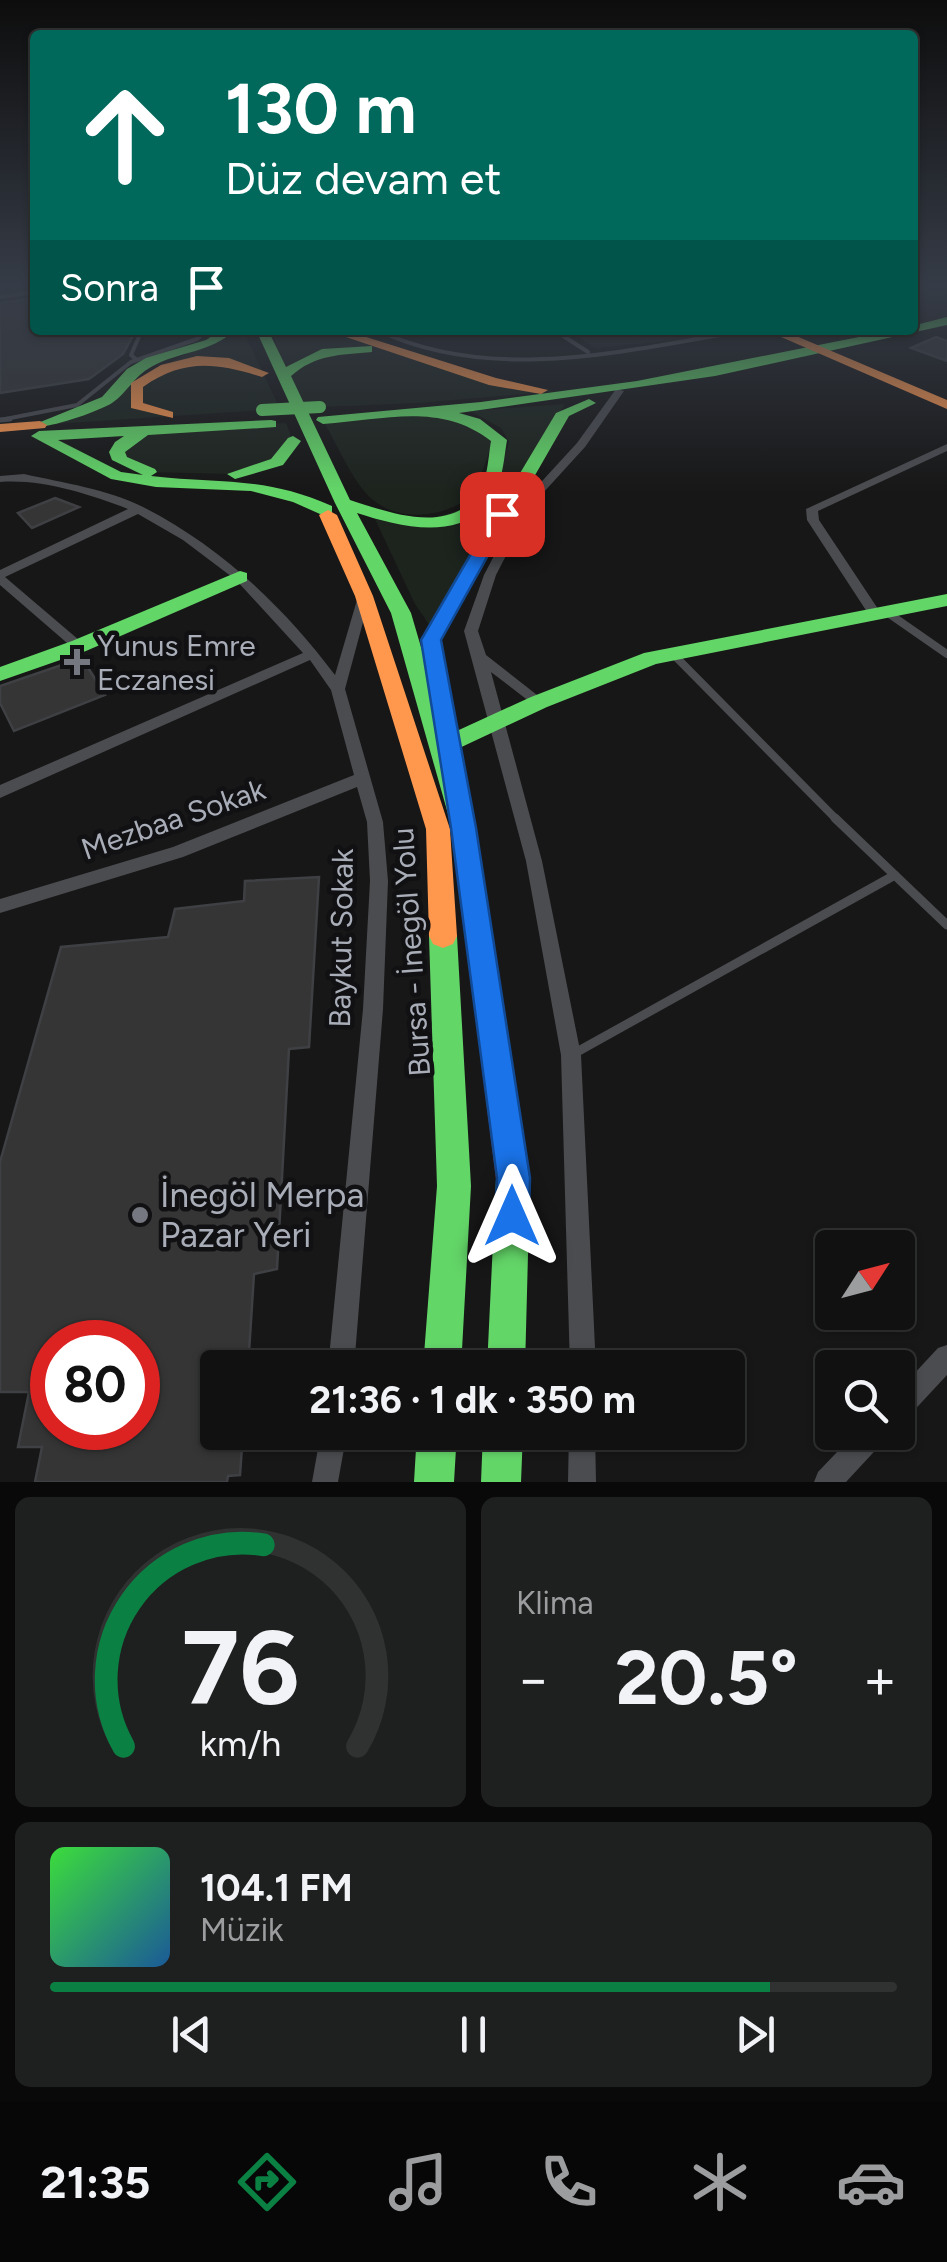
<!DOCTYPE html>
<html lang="tr">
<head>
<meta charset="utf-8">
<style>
	body { margin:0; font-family:Figtree,sans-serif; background:#1e1f1f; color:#f1f3f6; height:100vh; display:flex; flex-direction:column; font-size:38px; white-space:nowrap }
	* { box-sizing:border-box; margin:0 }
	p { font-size:32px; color:#9c9d9f }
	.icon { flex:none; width:55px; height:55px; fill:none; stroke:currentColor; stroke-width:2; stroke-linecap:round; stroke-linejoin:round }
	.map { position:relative; height:1482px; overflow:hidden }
	.side { display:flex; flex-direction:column; gap:15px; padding:15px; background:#090909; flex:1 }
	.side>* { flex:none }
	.guide { position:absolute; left:30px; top:30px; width:888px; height:305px; border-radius:10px; box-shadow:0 2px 8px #0004,0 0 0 2px #303131; background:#00695c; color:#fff; overflow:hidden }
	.needle { width:65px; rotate:54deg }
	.controls { position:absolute; left:815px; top:1230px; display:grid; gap:20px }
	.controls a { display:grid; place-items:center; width:100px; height:100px; border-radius:10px; background:#111; box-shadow:0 2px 8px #0004,0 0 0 2px #303131; font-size:50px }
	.speed { position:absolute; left:30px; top:1320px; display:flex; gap:20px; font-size:50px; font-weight:700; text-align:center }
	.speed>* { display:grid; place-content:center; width:130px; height:130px; border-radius:50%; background:#111; box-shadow:0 2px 8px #0004,0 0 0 2px #303131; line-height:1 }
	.speed .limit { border:15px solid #d22; background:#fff; color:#111 }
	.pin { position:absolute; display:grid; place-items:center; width:85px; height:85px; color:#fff; margin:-42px; border-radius:20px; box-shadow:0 5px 15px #0006 }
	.me { position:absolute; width:110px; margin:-55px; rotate:0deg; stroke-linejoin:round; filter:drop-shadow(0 0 8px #0008) }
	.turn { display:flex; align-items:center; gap:35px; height:210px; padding:0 30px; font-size:45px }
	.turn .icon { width:130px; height:130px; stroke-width:2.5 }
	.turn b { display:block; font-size:70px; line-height:85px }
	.then { display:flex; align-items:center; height:95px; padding:0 30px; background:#0003; gap:20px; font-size:38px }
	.big { font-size:75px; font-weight:700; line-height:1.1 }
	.side .widget { flex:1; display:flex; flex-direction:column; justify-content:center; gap:15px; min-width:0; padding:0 35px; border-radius:15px; background:#1e1f1f }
	.side .dial { align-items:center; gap:0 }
	.dial svg { height:260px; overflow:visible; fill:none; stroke:#303131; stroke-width:7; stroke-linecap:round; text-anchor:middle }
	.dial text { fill:#f1f3f6; stroke:none }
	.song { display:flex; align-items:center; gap:30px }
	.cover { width:120px; height:120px; border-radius:15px; background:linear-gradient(135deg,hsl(120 70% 55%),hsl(210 70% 35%)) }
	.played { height:10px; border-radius:5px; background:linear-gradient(90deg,#0b8043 85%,#303131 85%) }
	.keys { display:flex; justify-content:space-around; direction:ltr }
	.heat { display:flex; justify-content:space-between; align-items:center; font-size:55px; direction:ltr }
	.side .tiles { flex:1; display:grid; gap:15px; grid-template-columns:1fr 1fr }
	.widget:last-child { grid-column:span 2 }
	.trip { position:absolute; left:200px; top:1350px; width:545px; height:100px; border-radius:10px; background:#111; box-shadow:0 2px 8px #0004,0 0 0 2px #303131; font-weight:700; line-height:100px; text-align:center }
	.menu { display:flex; height:160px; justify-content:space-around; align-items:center; background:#070707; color:#9c9d9f }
	.menu .icon { width:70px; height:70px }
	.menu .active { color:#0b8043 }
	.menu b { font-size:45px; color:#f1f3f6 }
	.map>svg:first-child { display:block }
</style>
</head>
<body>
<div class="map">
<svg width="947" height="1482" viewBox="0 0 947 1482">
	<rect width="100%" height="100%" fill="#171717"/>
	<!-- built -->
	<path fill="#212123" d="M 567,330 L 781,330 L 595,348 Z"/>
	<!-- green -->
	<path fill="#1d241e" d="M 229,330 L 243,330 L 280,409 L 40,425 L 80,412 Z
		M 273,330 L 324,330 L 522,389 L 559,391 L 418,403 L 300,408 L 283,376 Z
		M 565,404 L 430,626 L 415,604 L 374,517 L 411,525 L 492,500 L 509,442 L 501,428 L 470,411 Z
		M 437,415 L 469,424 L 493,441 L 474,495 C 447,516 402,524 373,500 C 352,482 338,445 323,421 Z
		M 286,423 L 293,441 L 289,452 L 236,474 L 147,472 L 117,452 L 144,431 Z"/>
	<!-- building -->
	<path fill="#353536" stroke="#3f4043" stroke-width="2.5" fill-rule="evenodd" d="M 35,298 L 35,330 L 136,330 L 123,354 L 89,379 L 0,393 L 0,303 Z
		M 936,337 L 947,341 L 947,361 L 911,348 Z
		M 55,498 L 79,507 L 32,528 L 18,513 Z
		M 82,658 L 105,695 L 14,731 L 0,703 L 0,686 Z
		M 319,877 L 309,1047 L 289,1049 L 277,1269 L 254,1274 L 248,1368 L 218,1368 L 218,1432 L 243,1432 L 240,1475 L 228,1476 L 227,1482 L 35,1482 L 42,1447 L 18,1447 L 29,1392 L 0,1392 L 0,1162 L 61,947 L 168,937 L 175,909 L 244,901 L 245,881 ZM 52,1342 L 138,1342 L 138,1428 L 52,1428 Z"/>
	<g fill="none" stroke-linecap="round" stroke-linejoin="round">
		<!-- lane-far3 -->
		<path stroke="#4b4c50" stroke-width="4" d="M 0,297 L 35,292
			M 377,330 C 493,385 628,350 749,330
			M 554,330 L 588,352
			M 137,360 L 131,355 L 141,332
			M 0,420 L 77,405 L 131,362 L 197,339 L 208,330"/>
		<!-- lane-far2 -->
		<path stroke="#4b4c50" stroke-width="5" d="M 0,420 L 10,419"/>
		<!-- lane-far1 -->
		<path stroke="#4b4c50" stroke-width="8" d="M 888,613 L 947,654
			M 673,654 L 838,821"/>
		<!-- lane -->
		<path stroke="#4b4c50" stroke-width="9" d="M 835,818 L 947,925
			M 575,1053 L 895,875"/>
		<!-- street -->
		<path fill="#4b4c50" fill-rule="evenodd" d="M 616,389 L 624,391 L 585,447 L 532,505 L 496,575 L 478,631 L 486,655 L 546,702 L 539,707 L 534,705 L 491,672 L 542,861 L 581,1055 L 596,1368 L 570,1368 L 561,1055 L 526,861 L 464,631 L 484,575 L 521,504 L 577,443 Z
			M 947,444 L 947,451 L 818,511 L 819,520 L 882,615 L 881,618 L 871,618 L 807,520 L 806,509 Z
			M 24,474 C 64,483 107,489 143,507 C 220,546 284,607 335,675 L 357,600 L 363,596 L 369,600 L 345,689 L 383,822 L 388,881 L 383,1009 L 354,1368 L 328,1368 L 363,1009 L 370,881 L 367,822 L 357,787 L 183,857 L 0,913 L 0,899 L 173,847 L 354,775 L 331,690 L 310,660 L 0,798 L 0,785 L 303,653 L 236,580 L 183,540 L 138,514 L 5,577 L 86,646 L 84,649 L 74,649 L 0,585 L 0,570 L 128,509 C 88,494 43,479 0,482 L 0,476 Z
			M 947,1345 L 947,1375 L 907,1418 L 898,1422 L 898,1391 L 938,1348 Z
			M 321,1432 L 347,1432 L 338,1482 L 312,1482 Z
			M 569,1432 L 595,1432 L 596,1482 L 568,1482 Z
			M 856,1432 L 888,1432 L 884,1441 L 846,1482 L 814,1482 L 818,1472 Z"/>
		<!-- fast -->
		<path fill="#63d668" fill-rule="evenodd" d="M 947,317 L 947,325 L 715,376 L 459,413 L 480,419 L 507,440 C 504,458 503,478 494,494 C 466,544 400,527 357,513 L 411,613 L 423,654 L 421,639 L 556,413 L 589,399 L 596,403 L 569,416 L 441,639 L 447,677 L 444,682 L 432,683 L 448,735 L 531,697 L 644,653 L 947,594 L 947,606 L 656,664 L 547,707 L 453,751 L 476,828 L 495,948 L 491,956 L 481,960 L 471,956 L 452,828 L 391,613 L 335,503 L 256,330 L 268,330 L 286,367 L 322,349 L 372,346 L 372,352 C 340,355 316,354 291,376 L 350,500 C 388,512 447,535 477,495 C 488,481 488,458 491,441 C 440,402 385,420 323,424 L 316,420 L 318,417 L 481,402 L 637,381 L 894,330 L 912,330 L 912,326 Z
			M 221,330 L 235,330 C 211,353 179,351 151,367 C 134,376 127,393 112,403 C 99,411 42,432 33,425 L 102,397 L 127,369 L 146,358 L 206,340 Z
			M 271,420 L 276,421 L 276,427 L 148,435 L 125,452 L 127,457 L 155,469 L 157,472 L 151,476 C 221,484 264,476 332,506 L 332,514 L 320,514 L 293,502 L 251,491 L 156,487 L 111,479 L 31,436 L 39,431 ZM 124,436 L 115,442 L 109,452 L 112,460 L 143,475 L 121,472 L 58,440 Z
			M 293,436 L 301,441 L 283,465 L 235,479 L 227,474 L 271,459 L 288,438 Z
			M 240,571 L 247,573 L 247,581 L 86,651 L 0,681 L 0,667 L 72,641 Z
			M 443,924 L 453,928 L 457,936 L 471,1186 L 461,1368 L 423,1368 L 437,1186 L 429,936 L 433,928 Z
			M 513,1162 L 525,1167 L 530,1179 L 525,1368 L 487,1368 L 496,1179 L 501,1167 Z
			M 417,1432 L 457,1432 L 454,1482 L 414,1482 Z
			M 483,1432 L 523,1432 L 521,1482 L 481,1482 Z"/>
		<!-- slow -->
		<path fill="#ff974d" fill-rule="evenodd" d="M 325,330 L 344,330 L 496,378 L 548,390 L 541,394 L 489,385 Z
			M 765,330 L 782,330 L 947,400 L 947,409 Z
			M 197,356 L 229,358 L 269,373 L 262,377 C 217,363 184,358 143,387 L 143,403 L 173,412 L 173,418 L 131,408 L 131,383 L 161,365 Z
			M 40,421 L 47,425 L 45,428 L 0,432 L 0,424 Z
			M 328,510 L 337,515 L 373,596 L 450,829 L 457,936 L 453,944 L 443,948 L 433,944 L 429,936 L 426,829 L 355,596 L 319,515 Z"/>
		<!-- jam -->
		<path fill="#b3261e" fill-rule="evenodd" d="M 481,936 L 491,940 L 495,948 L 530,1179 L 525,1191 L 513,1196 L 501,1191 L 496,1179 L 467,948 L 471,940 Z"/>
		<!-- fast-bridge -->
		<path stroke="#63d668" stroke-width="12" d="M 262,410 L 320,407"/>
	</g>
	<!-- sky -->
	<linearGradient id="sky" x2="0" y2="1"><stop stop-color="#0d0d0d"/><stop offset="0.58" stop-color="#363c47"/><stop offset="1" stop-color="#363c47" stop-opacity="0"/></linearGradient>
	<rect width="947" height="492" fill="url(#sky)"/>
	<!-- route -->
	<path fill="#1a73e8" stroke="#114b97" stroke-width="2.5" d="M 502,509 L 511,514 L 441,640 L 476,828 L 530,1178 L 529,1216 L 524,1229 L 512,1234 L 500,1229 L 495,1216 L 497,1178 L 451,828 L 421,640 L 494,514 Z"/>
	<!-- markers -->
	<g fill="#757880" stroke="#111113" stroke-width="4">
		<path d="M72 647h10v10h10v10h-10v10h-10v-10h-10v-10h10z"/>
		<circle cx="140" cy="1215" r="10"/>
	</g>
	<g text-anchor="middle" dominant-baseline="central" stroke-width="9" stroke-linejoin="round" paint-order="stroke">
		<!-- poi labels -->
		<g font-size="30" fill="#a8adb8" stroke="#111113" text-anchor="start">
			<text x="97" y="645">Yunus Emre<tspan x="97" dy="34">Eczanesi</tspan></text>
		</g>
		<!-- street labels -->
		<g font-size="30" fill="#a8adb8" stroke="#111113">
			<text transform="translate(173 819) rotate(-19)">Mezbaa Sokak</text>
			<text transform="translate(341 938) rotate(-89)">Baykut Sokak</text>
			<text transform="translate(411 952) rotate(-94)">Bursa - İnegöl Yolu</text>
		</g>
		<!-- near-poi labels -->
		<g font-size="35" fill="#a8adb8" stroke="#111113" text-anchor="start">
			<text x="160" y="1195">İnegöl Merpa<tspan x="160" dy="40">Pazar Yeri</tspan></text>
		</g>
	</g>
</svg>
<div class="controls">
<a><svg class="needle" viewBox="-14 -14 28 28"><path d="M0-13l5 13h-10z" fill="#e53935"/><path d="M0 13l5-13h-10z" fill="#9c9d9f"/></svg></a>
<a><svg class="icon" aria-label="search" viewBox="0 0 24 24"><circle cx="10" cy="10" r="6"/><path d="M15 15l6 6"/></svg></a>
</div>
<div class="speed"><div class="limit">80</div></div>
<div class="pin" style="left:502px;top:514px;background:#d93025"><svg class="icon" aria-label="arrive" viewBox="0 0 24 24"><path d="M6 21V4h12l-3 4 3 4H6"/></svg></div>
<svg class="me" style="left:512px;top:1216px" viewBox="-20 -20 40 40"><path d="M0-17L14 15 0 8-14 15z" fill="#1a73e8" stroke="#fff" stroke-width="4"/></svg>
<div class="trip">21:36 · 1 dk · 350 m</div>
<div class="guide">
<div class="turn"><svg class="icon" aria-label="ahead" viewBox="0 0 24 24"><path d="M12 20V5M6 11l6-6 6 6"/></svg><div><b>130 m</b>Düz devam et</div></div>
<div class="then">Sonra<svg class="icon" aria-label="arrive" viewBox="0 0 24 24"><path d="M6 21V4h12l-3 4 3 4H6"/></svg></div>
</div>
</div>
<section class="side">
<div class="tiles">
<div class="widget dial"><svg viewBox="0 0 100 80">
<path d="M14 69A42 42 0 1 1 86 69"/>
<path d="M14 69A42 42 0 0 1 57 7" stroke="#0b8043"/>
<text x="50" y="56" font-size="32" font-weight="700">76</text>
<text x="50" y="72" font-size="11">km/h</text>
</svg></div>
<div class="widget"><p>Klima</p>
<div class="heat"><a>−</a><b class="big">20.5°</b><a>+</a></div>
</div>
<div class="widget">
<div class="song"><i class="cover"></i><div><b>104.1 FM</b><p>Müzik</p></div></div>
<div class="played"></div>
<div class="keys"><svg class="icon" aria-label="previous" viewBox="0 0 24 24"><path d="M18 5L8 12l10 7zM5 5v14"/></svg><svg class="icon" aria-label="pause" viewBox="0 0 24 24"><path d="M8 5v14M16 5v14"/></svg><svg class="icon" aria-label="next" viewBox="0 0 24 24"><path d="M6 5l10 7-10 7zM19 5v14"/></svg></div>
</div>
</div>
</section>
<nav class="menu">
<b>21:35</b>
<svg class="icon active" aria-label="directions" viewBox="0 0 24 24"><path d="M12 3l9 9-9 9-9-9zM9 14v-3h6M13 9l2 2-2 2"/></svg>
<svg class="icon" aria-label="music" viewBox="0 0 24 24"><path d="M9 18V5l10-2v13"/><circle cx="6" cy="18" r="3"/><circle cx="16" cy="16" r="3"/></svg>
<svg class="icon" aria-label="phone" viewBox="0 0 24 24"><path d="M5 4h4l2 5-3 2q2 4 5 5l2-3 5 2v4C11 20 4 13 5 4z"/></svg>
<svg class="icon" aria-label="climate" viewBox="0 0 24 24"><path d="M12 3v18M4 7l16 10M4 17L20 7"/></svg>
<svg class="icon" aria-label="car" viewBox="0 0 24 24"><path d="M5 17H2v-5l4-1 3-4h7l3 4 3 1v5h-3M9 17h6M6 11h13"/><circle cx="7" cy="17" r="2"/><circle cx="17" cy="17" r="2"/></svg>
</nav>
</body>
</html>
